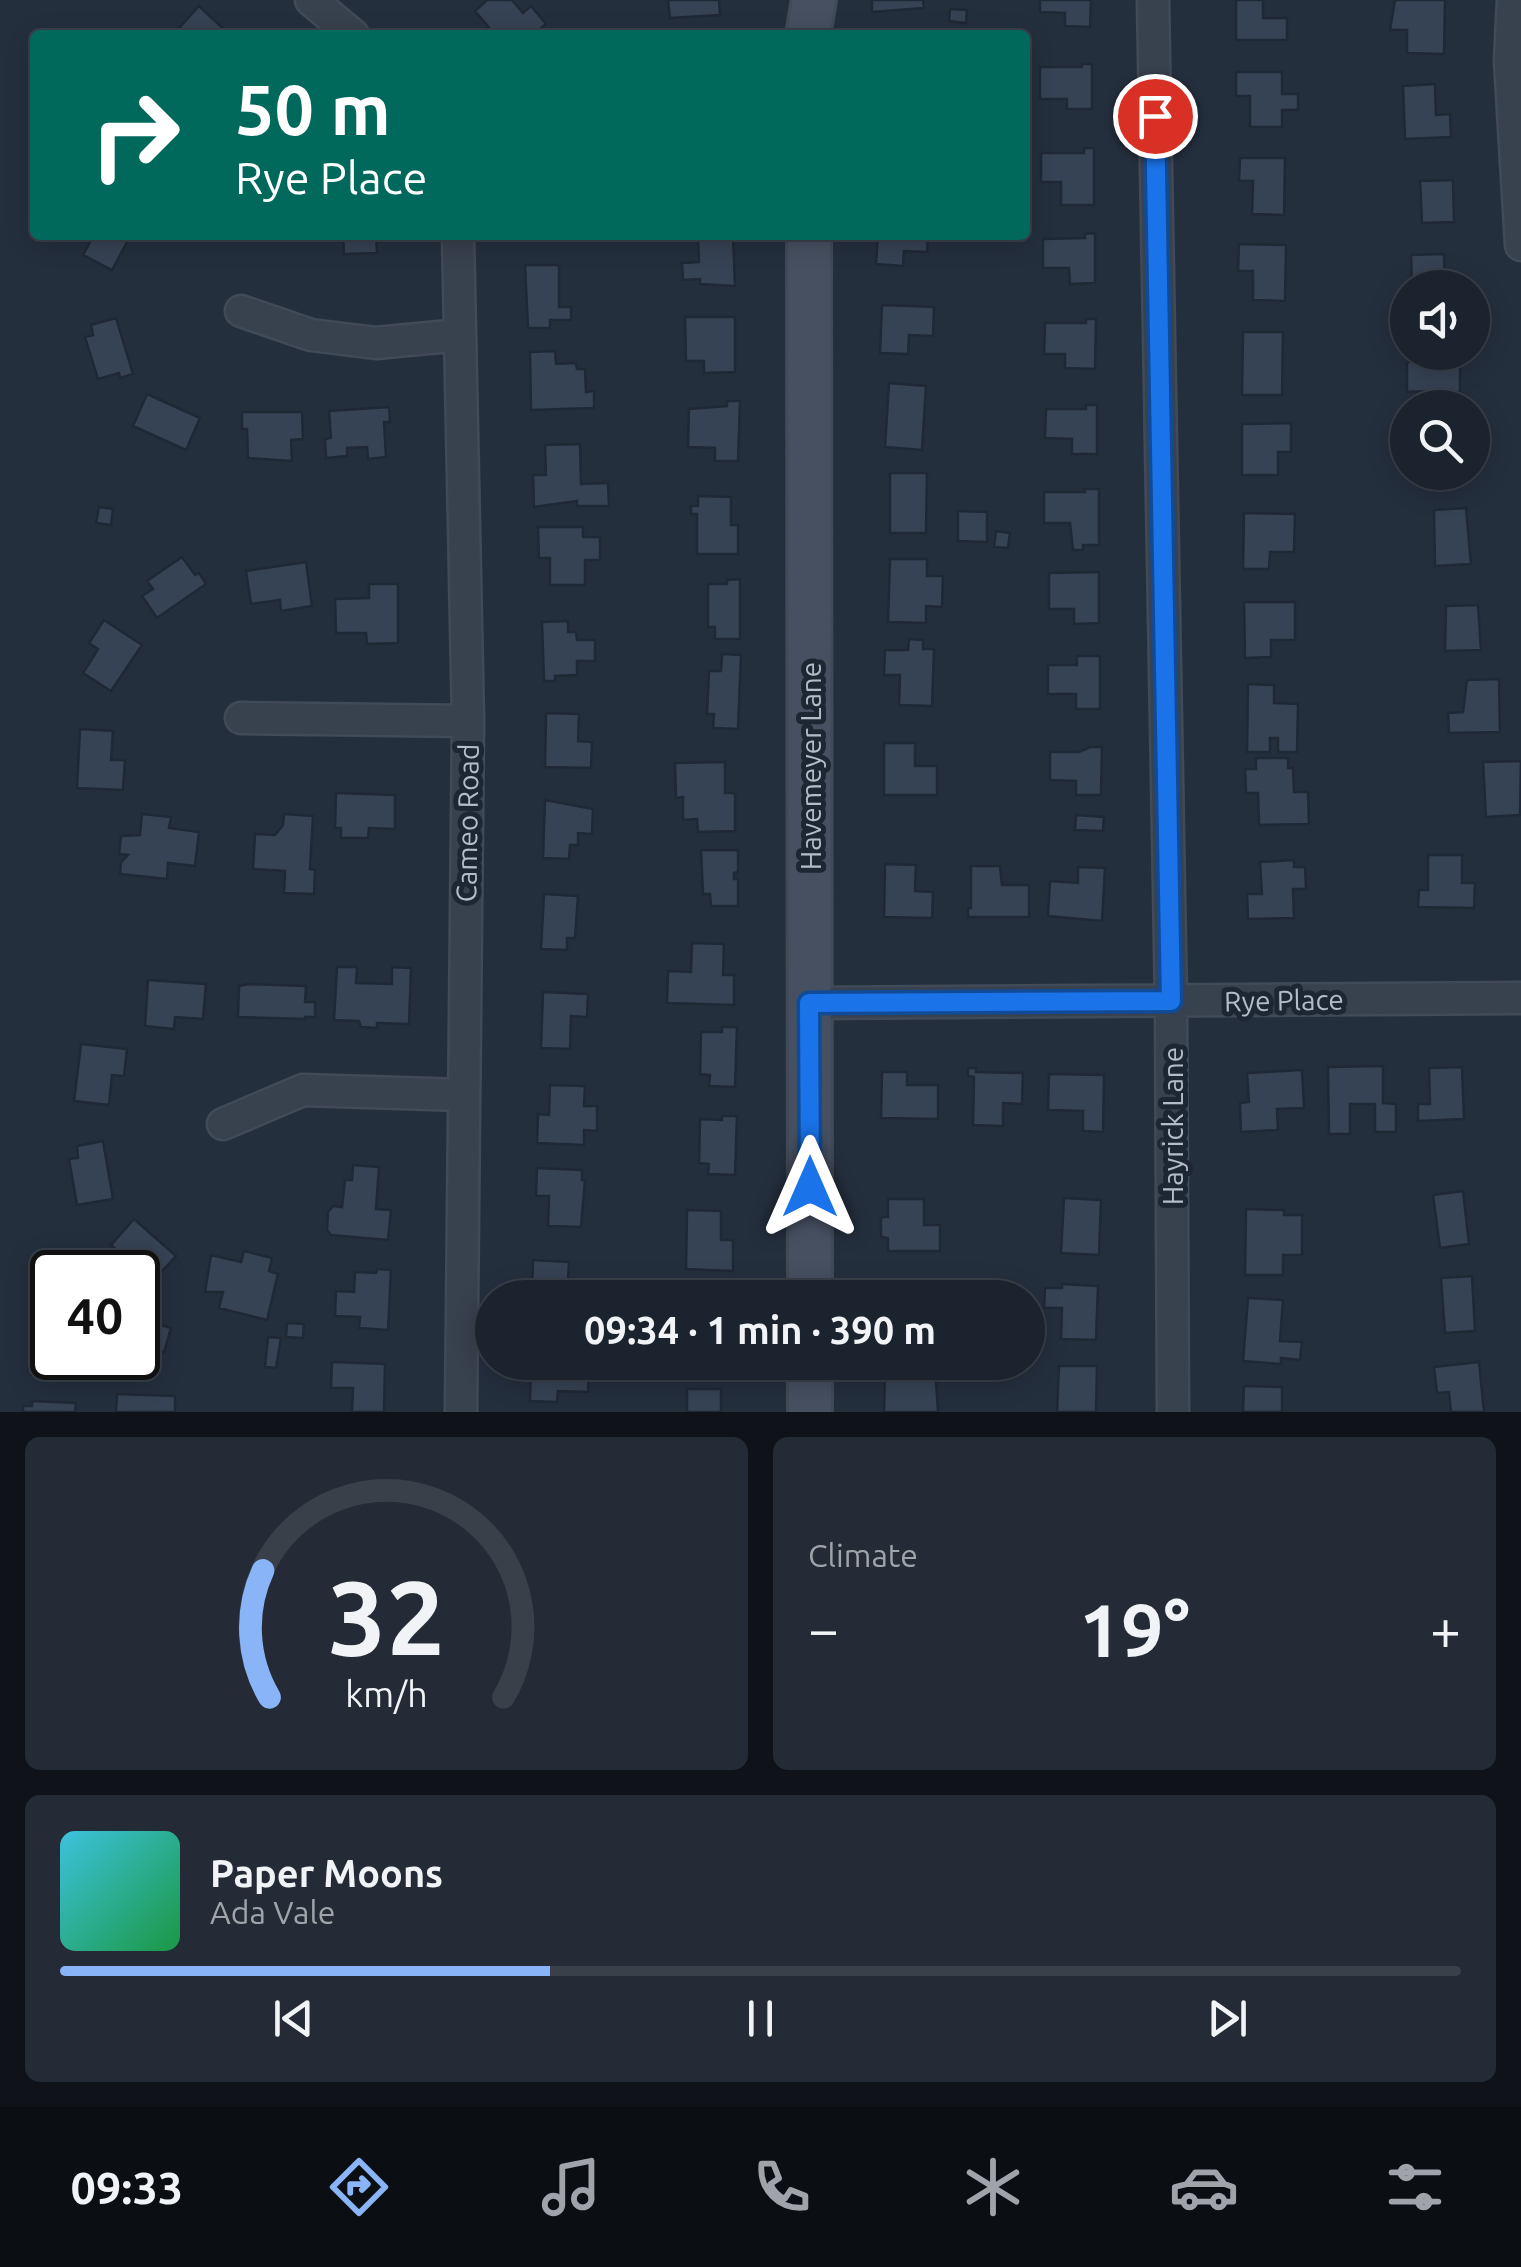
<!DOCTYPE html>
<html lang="en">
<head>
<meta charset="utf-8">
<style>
	body { margin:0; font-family:Ubuntu,sans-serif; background:#242b36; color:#f1f3f6; height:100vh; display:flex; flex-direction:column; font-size:38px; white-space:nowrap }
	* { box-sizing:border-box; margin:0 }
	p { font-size:32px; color:#a0a4aa }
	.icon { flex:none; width:55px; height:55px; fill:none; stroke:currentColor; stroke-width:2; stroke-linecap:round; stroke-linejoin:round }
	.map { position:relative; height:1412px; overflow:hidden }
	.drawer { display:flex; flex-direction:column; gap:25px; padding:25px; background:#0f1319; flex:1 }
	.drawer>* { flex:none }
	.hud { position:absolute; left:30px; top:30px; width:1000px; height:210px; border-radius:10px; box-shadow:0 5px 25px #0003,0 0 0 2px #39404a; background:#00695c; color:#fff; overflow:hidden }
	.fabs { position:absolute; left:1390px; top:270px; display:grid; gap:20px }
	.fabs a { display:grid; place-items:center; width:100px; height:100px; border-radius:50%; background:#1b232e; box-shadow:0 5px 25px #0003,0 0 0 2px #39404a; font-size:50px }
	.speed { position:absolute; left:30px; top:1250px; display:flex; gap:20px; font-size:50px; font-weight:700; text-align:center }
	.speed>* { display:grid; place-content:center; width:130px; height:130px; border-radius:50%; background:#1b232e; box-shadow:0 5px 25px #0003,0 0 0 2px #39404a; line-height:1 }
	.speed .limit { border:5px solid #111; border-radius:15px; background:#fff; color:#111 }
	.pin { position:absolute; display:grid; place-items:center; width:85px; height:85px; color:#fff; margin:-42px; border:5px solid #fff; border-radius:50%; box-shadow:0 2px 10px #0007 }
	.me { position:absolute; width:110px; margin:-55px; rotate:0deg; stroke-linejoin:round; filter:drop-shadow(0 0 8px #0008) }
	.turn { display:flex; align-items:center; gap:35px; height:210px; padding:0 40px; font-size:45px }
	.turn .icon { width:130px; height:130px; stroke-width:2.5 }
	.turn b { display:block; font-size:70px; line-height:85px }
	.big { font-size:75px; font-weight:700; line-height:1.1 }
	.drawer .widget { flex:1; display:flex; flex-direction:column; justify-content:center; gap:15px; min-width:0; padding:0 35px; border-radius:15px; background:#242b36 }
	.drawer .dial { align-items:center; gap:0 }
	.dial svg { height:260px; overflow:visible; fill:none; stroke:#39404a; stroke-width:7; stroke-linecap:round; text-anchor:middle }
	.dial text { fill:#f1f3f6; stroke:none }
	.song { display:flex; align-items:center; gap:30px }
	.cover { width:120px; height:120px; border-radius:15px; background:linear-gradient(135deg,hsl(190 70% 55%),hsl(140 70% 35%)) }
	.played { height:10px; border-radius:5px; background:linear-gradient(90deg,#8ab4f8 35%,#39404a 35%) }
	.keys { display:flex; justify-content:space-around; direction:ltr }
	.heat { display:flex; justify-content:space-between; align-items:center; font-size:55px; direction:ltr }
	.drawer .tiles { flex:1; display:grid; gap:25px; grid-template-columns:1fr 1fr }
	.widget:last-child { grid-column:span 2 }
	.trip { position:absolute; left:475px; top:1280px; width:570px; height:100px; border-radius:50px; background:#1b232e; box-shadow:0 5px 25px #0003,0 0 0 2px #39404a; font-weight:700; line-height:100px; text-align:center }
	.tabs { display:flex; height:160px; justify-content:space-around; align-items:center; background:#0b0e12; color:#a0a4aa }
	.tabs .icon { width:70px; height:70px }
	.tabs .current { color:#8ab4f8 }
	.tabs b { font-size:45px; color:#f1f3f6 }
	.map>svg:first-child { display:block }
</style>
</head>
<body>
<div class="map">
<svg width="1521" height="1412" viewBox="0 0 1521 1412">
	<rect width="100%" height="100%" fill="#242f3e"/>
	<!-- building -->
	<path fill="#364354" stroke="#1f2835" stroke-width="2.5" d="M 487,0 L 512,0 L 523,13 L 531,6 L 546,24 L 533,35 L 488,35 L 492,31 L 475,11 Z
		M 668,0 L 719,0 L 720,15 L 670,18 Z
		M 872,0 L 923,0 L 924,8 L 872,12 Z
		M 1040,0 L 1091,0 L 1090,27 L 1065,26 L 1065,13 L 1040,12 Z
		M 1236,0 L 1263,0 L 1263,18 L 1287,18 L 1287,40 L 1236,40 Z
		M 1395,0 L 1445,0 L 1444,54 L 1407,53 L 1407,30 L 1390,30 Z
		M 199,6 L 230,35 L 187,35 L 180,27 Z
		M 950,9 L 967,10 L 966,23 L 949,21 Z
		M 1082,64 L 1092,64 L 1092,109 L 1067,109 L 1067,99 L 1040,99 L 1040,67 L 1082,67 Z
		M 1236,72 L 1282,72 L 1282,94 L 1298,94 L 1298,110 L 1282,110 L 1282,127 L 1250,127 L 1250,96 L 1236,96 Z
		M 1435,84 L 1436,115 L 1450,114 L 1451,137 L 1405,139 L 1403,86 Z
		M 1084,148 L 1094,148 L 1094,205 L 1061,205 L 1061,182 L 1041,182 L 1041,153 L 1084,153 Z
		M 1240,158 L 1285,158 L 1284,215 L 1252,214 L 1253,181 L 1239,181 Z
		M 1453,180 L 1454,222 L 1422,223 L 1420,181 Z
		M 1095,233 L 1095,283 L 1070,284 L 1069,268 L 1043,268 L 1043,239 L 1085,238 L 1085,234 Z
		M 94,235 L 131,235 L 112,270 L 83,255 Z
		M 343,235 L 376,235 L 377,253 L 344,254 Z
		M 706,235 L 733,235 L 735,286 L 700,284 L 700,279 L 683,280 L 682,263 L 699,262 L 698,240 L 706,240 Z
		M 878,235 L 928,235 L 927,252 L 904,251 L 903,266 L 876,264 Z
		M 1239,244 L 1286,245 L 1285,301 L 1253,300 L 1253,271 L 1238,271 Z
		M 1444,254 L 1445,286 L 1458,288 L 1412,288 L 1411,255 Z
		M 525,265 L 559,265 L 559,307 L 571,307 L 571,320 L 550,320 L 550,328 L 528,328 Z
		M 882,305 L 934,307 L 933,336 L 909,335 L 908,354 L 880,353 Z
		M 685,317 L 735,317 L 735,372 L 704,373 L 704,361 L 686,361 Z
		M 116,318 L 133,374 L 120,378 L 119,373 L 98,379 L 85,337 L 93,335 L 91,325 Z
		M 1086,319 L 1096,319 L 1095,369 L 1065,368 L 1065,354 L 1044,354 L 1045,323 L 1086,323 Z
		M 1243,332 L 1283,332 L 1282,395 L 1242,395 Z
		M 555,351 L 556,364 L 576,363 L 577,369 L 585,369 L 586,392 L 594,391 L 594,408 L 531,410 L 530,352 Z
		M 1434,352 L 1460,352 L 1460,392 L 1451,392 L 1451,390 L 1407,392 L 1407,362 L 1434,362 Z
		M 889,383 L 926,386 L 922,450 L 885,447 Z
		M 147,394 L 200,418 L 186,450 L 133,426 Z
		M 727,401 L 740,401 L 738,461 L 715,461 L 715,448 L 688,447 L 689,409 L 727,406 Z
		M 1086,405 L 1097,405 L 1097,454 L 1072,454 L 1072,439 L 1045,438 L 1046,409 L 1086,409 Z
		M 389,407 L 390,422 L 384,422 L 386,457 L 368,459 L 367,447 L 347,448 L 347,456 L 326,458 L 325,439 L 331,438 L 329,411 Z
		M 242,412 L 302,412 L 303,439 L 291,440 L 292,461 L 248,458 L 247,429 L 242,429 Z
		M 1291,423 L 1291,452 L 1278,452 L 1278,475 L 1242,475 L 1242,424 Z
		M 580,444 L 581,484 L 608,483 L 609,506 L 577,506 L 577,501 L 534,507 L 533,475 L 546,475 L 545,445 Z
		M 1427,472 L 1465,472 L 1465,478 L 1428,479 Z
		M 890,473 L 927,473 L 926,533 L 890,533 Z
		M 1084,489 L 1099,489 L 1099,545 L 1083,545 L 1083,550 L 1073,550 L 1070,523 L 1044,523 L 1044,492 L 1085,492 Z
		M 698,496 L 731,497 L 731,525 L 738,525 L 738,554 L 697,554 L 697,514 L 691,514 L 691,506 L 698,506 Z
		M 99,507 L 113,509 L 111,525 L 96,523 Z
		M 1466,508 L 1471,564 L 1435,566 L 1434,510 Z
		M 958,511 L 987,512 L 987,542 L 958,541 Z
		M 1244,513 L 1295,514 L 1294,552 L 1270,552 L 1269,569 L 1243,569 Z
		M 538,527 L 583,527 L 583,537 L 600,537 L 600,560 L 585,560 L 585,585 L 550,585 L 550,558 L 539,558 Z
		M 996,531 L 1010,533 L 1008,548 L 994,547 Z
		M 182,557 L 195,575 L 199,573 L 206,584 L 157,618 L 142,596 L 153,589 L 147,581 Z
		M 890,559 L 927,559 L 927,576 L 943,576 L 942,607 L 926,606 L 926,623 L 888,622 Z
		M 306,562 L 312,606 L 281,611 L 280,600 L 251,604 L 246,571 Z
		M 1099,572 L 1099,623 L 1074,624 L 1074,609 L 1049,609 L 1049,573 Z
		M 740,579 L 740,639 L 715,639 L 715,627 L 708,627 L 708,584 L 727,584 L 727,580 Z
		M 369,584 L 398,584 L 398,643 L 367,644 L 366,633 L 336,633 L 335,599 L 369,598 Z
		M 1244,602 L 1295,602 L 1295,640 L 1271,640 L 1271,657 L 1245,658 Z
		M 1478,605 L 1481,650 L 1445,651 L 1446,606 Z
		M 104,620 L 142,645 L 111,691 L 83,673 L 98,649 L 89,643 Z
		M 568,621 L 568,632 L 576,632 L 577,640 L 595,640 L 595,661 L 577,661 L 577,675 L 555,676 L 555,681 L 544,681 L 542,622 Z
		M 909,639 L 923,640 L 923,649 L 934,649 L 932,706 L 899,705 L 900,675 L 884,675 L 885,650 L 908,650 Z
		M 722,654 L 741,655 L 738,729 L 713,728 L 714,714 L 707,714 L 709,671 L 721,671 Z
		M 1077,656 L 1100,656 L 1100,709 L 1076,709 L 1076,694 L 1048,694 L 1048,665 L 1077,665 Z
		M 1499,679 L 1500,732 L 1449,733 L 1448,713 L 1463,712 L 1467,680 Z
		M 1248,684 L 1274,685 L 1274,703 L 1298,704 L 1297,752 L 1278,752 L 1278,738 L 1270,738 L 1270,752 L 1247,752 Z
		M 546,713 L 579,714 L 578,741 L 592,742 L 591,768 L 545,767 Z
		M 80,729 L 113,731 L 111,760 L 125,760 L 123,790 L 77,788 Z
		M 884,743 L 915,743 L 915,766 L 937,766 L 937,795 L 884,795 Z
		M 1090,747 L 1102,747 L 1101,795 L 1076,795 L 1076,781 L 1050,780 L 1050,752 L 1079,752 Z
		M 1256,758 L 1288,758 L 1288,768 L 1293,768 L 1294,792 L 1308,792 L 1309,824 L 1259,825 L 1258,793 L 1246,793 L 1245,769 L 1256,769 Z
		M 1521,761 L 1520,815 L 1486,817 L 1483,762 Z
		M 725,762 L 725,793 L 735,793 L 735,831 L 698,832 L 697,819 L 683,820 L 683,797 L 676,798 L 675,763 Z
		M 336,793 L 395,795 L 395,829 L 369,828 L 368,838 L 341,838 L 341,828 L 335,828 Z
		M 545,800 L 593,809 L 592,834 L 578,833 L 578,845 L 570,845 L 569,859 L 543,858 Z
		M 142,814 L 171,817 L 169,828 L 199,832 L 195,866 L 168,863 L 167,879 L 120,874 L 121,862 L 128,855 L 119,854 L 121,836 L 140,835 Z
		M 284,814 L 313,816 L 310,869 L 315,870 L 314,894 L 284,893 L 285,871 L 253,869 L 255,834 L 275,835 L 283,825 Z
		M 1076,815 L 1104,817 L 1103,831 L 1075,830 Z
		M 701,850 L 738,850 L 738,872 L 734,873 L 734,879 L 738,879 L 738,906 L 711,906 L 710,894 L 703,894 Z
		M 1428,855 L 1462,855 L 1462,883 L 1475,883 L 1474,908 L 1418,907 L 1419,890 L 1428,890 Z
		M 1294,860 L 1294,867 L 1305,867 L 1306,889 L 1293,889 L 1294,918 L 1248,919 L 1247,894 L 1262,894 L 1260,862 Z
		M 885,864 L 916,865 L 915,891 L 933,892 L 932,918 L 884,917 Z
		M 971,866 L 1000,866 L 1002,885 L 1029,885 L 1029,917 L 968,917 L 968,908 L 971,908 Z
		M 1078,867 L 1105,868 L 1102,921 L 1048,916 L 1050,881 L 1078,883 Z
		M 544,894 L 578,896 L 575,938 L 567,938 L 567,950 L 541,949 Z
		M 692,943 L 724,944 L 723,975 L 734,975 L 734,1005 L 667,1003 L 668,971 L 691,972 Z
		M 337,967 L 357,967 L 356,983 L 392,984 L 392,967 L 411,968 L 409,1024 L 377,1023 L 377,1028 L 361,1027 L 359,1021 L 334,1020 Z
		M 148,980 L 206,984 L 203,1019 L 175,1017 L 174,1029 L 145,1026 Z
		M 249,984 L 306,986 L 305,1002 L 315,1002 L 315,1017 L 305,1017 L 305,1019 L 238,1017 L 239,986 Z
		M 543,992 L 588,994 L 587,1017 L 571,1016 L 570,1049 L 541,1048 Z
		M 722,1027 L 737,1027 L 735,1087 L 709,1086 L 710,1075 L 700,1074 L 701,1032 L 722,1032 Z
		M 81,1044 L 127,1049 L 124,1076 L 112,1075 L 109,1105 L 74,1101 Z
		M 1383,1066 L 1383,1103 L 1396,1104 L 1396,1132 L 1375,1132 L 1375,1104 L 1350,1104 L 1350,1134 L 1329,1134 L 1328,1067 Z
		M 1462,1067 L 1464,1119 L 1418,1121 L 1418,1104 L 1430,1104 L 1429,1068 Z
		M 968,1068 L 976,1068 L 976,1072 L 1023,1073 L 1022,1104 L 1003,1103 L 1003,1126 L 973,1125 L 974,1077 L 968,1076 Z
		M 1302,1070 L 1304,1108 L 1277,1109 L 1278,1130 L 1241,1132 L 1240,1103 L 1249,1102 L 1247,1073 Z
		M 882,1072 L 907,1072 L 907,1085 L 938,1085 L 938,1119 L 881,1118 Z
		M 1049,1074 L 1104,1075 L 1103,1132 L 1083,1131 L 1083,1111 L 1048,1110 Z
		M 550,1085 L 585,1086 L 584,1106 L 597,1106 L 597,1131 L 584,1130 L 584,1145 L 537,1143 L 538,1114 L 549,1115 Z
		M 722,1116 L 737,1116 L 735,1175 L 708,1174 L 709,1164 L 699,1163 L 700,1119 L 722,1120 Z
		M 103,1141 L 113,1199 L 77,1205 L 69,1159 L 78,1158 L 77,1146 Z
		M 353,1165 L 379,1167 L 376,1209 L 391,1210 L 388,1240 L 331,1235 L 327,1230 L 328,1212 L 333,1206 L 342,1207 L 345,1180 L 352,1180 Z
		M 537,1168 L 582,1170 L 582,1180 L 585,1180 L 581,1227 L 548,1226 L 549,1196 L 536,1196 Z
		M 1463,1191 L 1469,1244 L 1440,1248 L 1433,1195 Z
		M 1064,1198 L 1101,1200 L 1099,1255 L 1061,1253 Z
		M 888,1199 L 924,1199 L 924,1225 L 940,1225 L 940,1251 L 888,1251 L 888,1238 L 881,1237 L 881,1217 L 888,1217 Z
		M 1246,1209 L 1284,1210 L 1284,1215 L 1302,1215 L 1302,1255 L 1283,1255 L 1283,1275 L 1245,1275 Z
		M 687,1210 L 721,1211 L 721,1240 L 733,1240 L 733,1271 L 686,1269 Z
		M 134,1219 L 176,1256 L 152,1282 L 111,1245 Z
		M 244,1251 L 272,1258 L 269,1271 L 278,1274 L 267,1320 L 219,1308 L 223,1292 L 205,1292 L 211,1255 L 241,1262 Z
		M 533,1260 L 569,1262 L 567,1298 L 532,1298 Z
		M 377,1269 L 391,1270 L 388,1330 L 359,1328 L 360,1317 L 335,1316 L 336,1291 L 354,1292 L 355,1272 L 376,1273 Z
		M 1472,1276 L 1475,1331 L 1445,1333 L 1441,1278 Z
		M 888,1284 L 924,1285 L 924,1298 L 888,1298 Z
		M 1062,1284 L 1098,1286 L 1096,1340 L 1061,1339 L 1062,1308 L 1044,1308 L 1045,1288 L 1062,1288 Z
		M 665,1291 L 705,1292 L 705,1298 L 665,1298 Z
		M 1248,1298 L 1283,1300 L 1280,1341 L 1302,1342 L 1300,1360 L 1281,1358 L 1281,1364 L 1243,1361 Z
		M 153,1323 L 171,1328 L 164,1352 L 146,1346 Z
		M 287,1323 L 304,1324 L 303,1338 L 286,1337 Z
		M 268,1337 L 281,1338 L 276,1368 L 265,1367 Z
		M 332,1362 L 385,1364 L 384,1412 L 352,1412 L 353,1388 L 331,1388 Z
		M 531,1362 L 589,1365 L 588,1392 L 558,1391 L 557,1402 L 530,1401 Z
		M 1479,1362 L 1484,1412 L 1451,1412 L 1449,1392 L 1437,1393 L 1434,1367 Z
		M 885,1365 L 935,1366 L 938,1412 L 884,1412 Z
		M 1059,1366 L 1097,1366 L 1096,1412 L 1057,1412 Z
		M 1244,1386 L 1282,1387 L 1282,1412 L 1243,1412 Z
		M 687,1389 L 721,1389 L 721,1412 L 687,1412 Z
		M 117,1394 L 175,1396 L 175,1412 L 116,1412 Z
		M 32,1401 L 76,1403 L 75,1412 L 23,1412 L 23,1406 L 32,1406 Z"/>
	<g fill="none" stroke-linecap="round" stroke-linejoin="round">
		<!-- street casing -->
		<g stroke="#414a57" stroke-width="35">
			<path id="street" d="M 311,0 L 353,35
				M 1153,0 L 1171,1001 L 1173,1412
				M 1513,0 L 1510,61 L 1521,245
				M 458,235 L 468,721 L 461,1412
				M 241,311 L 311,335 L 376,343 L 460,335
				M 241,718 L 468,721
				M 809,1003 L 1519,998
				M 223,1124 L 303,1090 L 464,1095"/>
		</g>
		<!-- secondary casing -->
		<g stroke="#414a57" stroke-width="48">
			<path id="secondary" d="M 808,35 L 814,0
				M 809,235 L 810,1298
				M 810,1362 L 810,1412"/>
		</g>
		<!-- street -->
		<use href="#street" stroke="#38414e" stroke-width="30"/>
		<!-- secondary -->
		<use href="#secondary" stroke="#465061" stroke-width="42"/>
	</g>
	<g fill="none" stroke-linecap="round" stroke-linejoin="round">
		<!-- route casing -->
		<g stroke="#114b97" stroke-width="25">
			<path id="route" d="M 810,1187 L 809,1003 L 1171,1001 L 1155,116"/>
		</g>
		<!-- route -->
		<use href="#route" stroke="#1a73e8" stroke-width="18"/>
	</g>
	<g text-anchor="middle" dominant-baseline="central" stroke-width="10" stroke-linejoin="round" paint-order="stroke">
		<!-- street labels -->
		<g font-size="28" fill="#b4bcc9" stroke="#1d2633">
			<text transform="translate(810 766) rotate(-90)">Havemeyer Lane</text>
			<text transform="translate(467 823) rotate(-89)">Cameo Road</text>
			<text transform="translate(1284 1000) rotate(-1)">Rye Place</text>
			<text transform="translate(1172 1126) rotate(-90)">Hayrick Lane</text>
		</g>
	</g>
</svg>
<div class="fabs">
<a><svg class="icon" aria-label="sound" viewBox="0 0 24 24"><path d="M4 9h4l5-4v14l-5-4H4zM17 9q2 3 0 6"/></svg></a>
<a><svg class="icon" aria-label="search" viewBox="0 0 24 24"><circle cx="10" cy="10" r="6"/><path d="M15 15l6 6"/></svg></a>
</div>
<div class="speed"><div class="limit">40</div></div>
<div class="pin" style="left:1155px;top:116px;background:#d93025"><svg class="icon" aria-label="arrive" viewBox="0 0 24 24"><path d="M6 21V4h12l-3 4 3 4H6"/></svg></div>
<svg class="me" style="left:810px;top:1187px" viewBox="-20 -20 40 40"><path d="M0-17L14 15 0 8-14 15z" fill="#1a73e8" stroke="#fff" stroke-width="4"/></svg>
<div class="trip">09:34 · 1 min · 390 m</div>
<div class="hud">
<div class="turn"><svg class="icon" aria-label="right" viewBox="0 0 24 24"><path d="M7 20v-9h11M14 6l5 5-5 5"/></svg><div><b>50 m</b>Rye Place</div></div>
</div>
</div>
<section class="drawer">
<div class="tiles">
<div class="widget dial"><svg viewBox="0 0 100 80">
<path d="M14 69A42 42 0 1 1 86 69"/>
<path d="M14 69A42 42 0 0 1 12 30" stroke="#8ab4f8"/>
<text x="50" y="56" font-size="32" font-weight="700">32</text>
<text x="50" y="72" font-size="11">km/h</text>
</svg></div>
<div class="widget"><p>Climate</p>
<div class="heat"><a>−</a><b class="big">19°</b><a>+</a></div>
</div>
<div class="widget">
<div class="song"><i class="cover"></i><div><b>Paper Moons</b><p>Ada Vale</p></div></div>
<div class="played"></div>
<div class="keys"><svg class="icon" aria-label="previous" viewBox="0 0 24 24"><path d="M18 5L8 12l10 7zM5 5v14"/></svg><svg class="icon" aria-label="pause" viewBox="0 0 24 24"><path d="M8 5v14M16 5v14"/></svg><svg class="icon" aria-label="next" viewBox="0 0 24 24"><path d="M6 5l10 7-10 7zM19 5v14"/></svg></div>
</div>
</div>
</section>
<nav class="tabs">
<b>09:33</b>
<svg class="icon current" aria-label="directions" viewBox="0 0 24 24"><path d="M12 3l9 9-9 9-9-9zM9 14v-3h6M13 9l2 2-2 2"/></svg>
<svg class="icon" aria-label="music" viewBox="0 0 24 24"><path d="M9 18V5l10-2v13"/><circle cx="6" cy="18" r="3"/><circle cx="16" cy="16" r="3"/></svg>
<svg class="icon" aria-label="phone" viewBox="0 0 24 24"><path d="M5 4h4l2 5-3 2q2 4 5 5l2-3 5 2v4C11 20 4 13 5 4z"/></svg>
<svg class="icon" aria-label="climate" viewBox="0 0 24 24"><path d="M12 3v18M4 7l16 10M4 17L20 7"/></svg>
<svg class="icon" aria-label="car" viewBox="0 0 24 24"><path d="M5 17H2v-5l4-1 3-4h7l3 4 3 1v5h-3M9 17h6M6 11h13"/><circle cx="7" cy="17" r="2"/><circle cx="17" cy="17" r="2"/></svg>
<svg class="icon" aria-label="filters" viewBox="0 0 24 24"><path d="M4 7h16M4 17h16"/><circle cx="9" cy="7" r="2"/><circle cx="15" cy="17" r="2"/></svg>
</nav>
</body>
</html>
